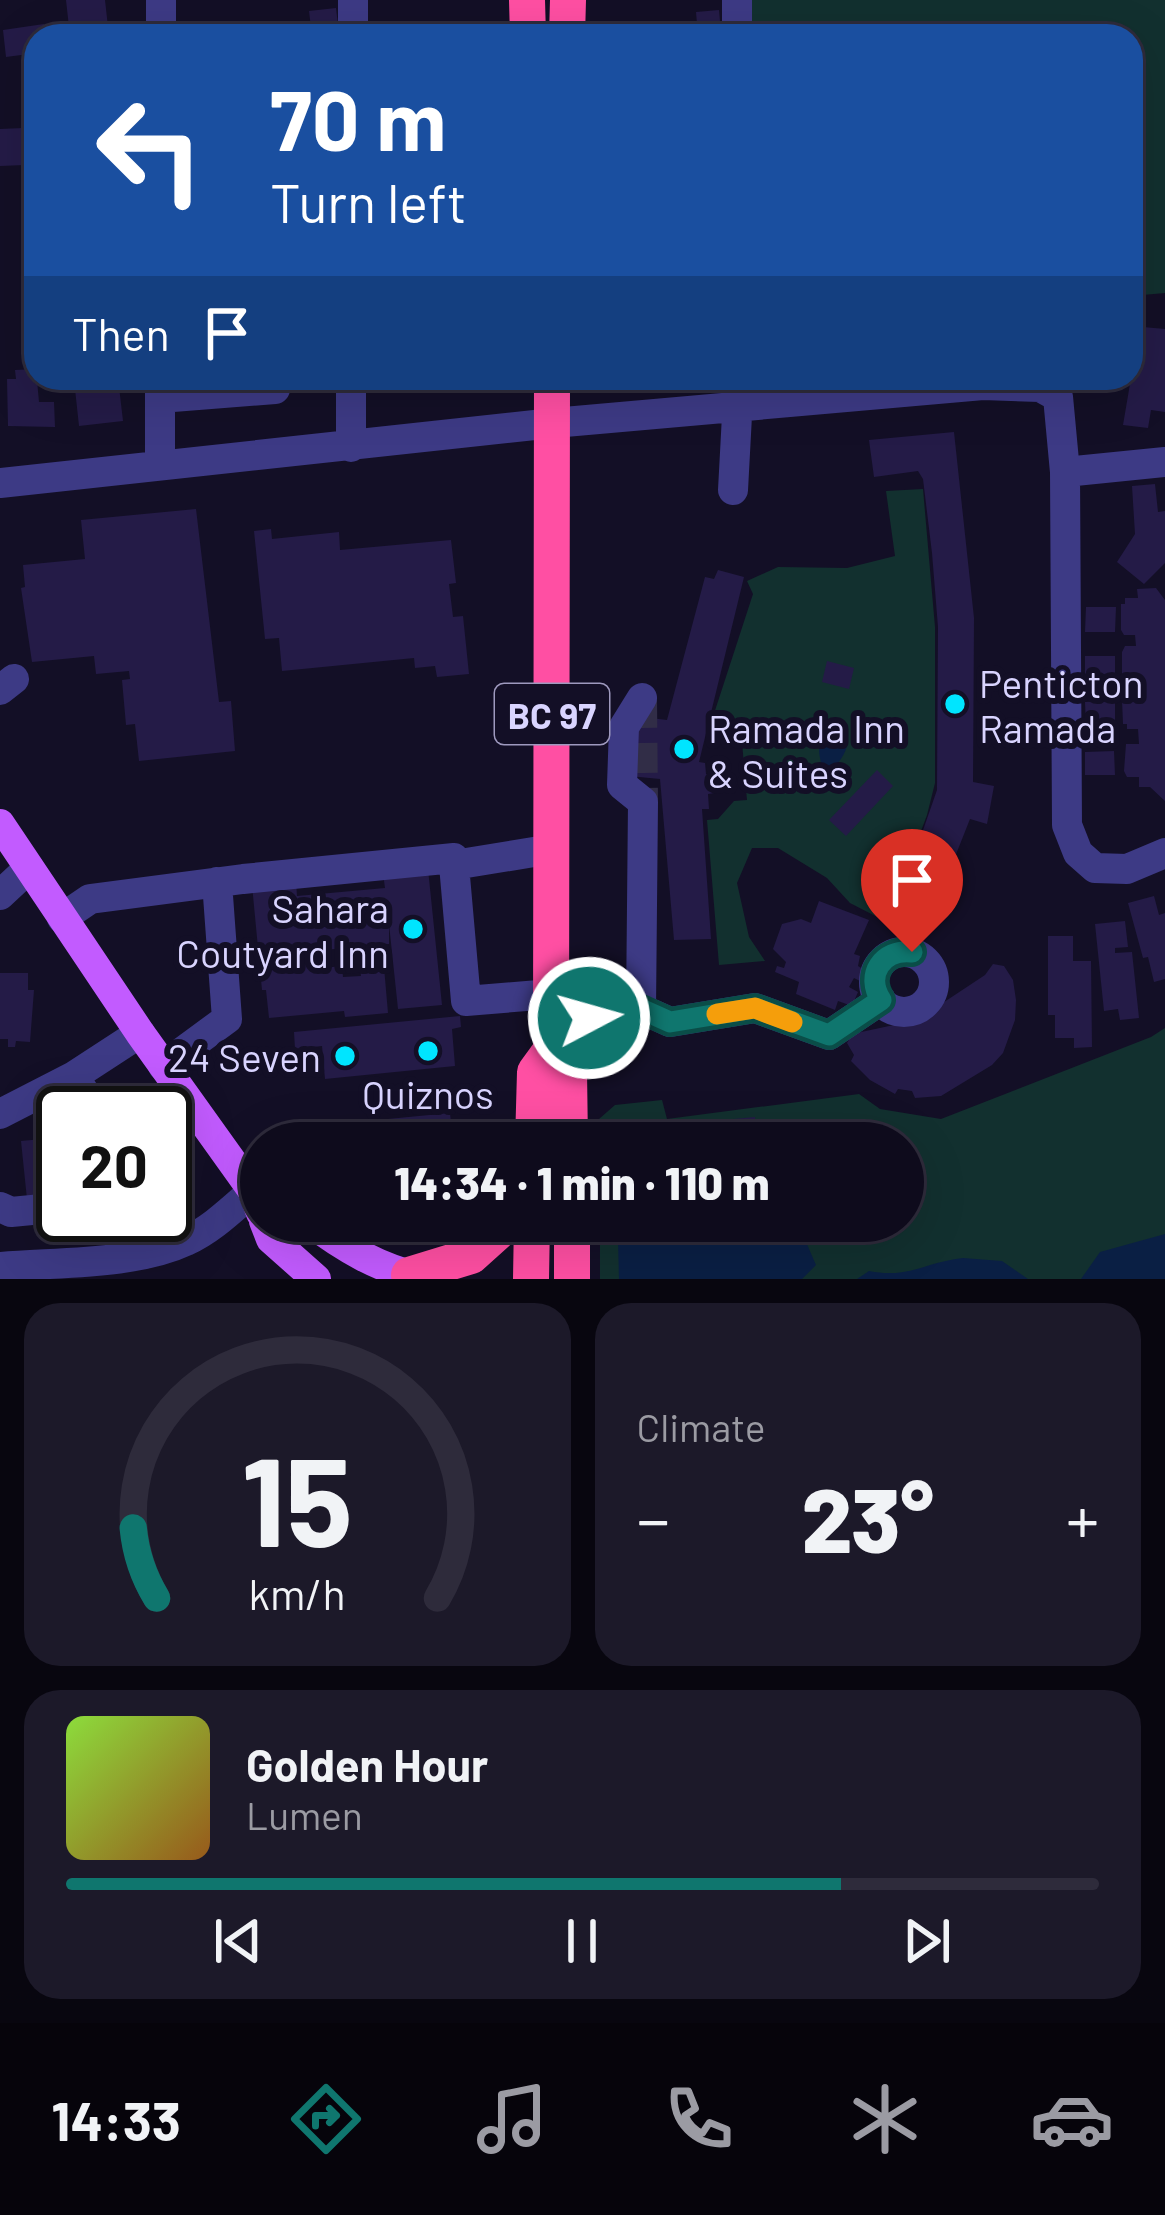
<!DOCTYPE html>
<html lang="en">
<head>
<meta charset="utf-8">
<style>
	body { margin:0; font-family:Barlow,sans-serif; background:#1c1929; color:#f1f3f6; height:100vh; display:flex; flex-direction:column; font-size:45px; white-space:nowrap }
	* { box-sizing:border-box; margin:0 }
	p { font-size:39px; color:#9b9ba3 }
	.icon { flex:none; width:66px; height:66px; fill:none; stroke:currentColor; stroke-width:2; stroke-linecap:round; stroke-linejoin:round }
	.map { position:relative; height:1279px; overflow:hidden }
	.drawer { display:flex; flex-direction:column; gap:24px; padding:24px; background:#08060f; flex:1 }
	.drawer>* { flex:none }
	.banner { position:absolute; left:24px; top:24px; width:1119px; height:366px; border-radius:36px; box-shadow:0 12px 48px #0002,0 0 0 3px #2e2b3b; background:#1a4fa0; color:#fff; overflow:hidden }
	.speed { position:absolute; left:36px; top:1086px; display:flex; gap:24px; font-size:60px; font-weight:700; text-align:center }
	.speed>* { display:grid; place-content:center; width:156px; height:156px; border-radius:50%; background:#0e0b1c; box-shadow:0 12px 48px #0002,0 0 0 3px #2e2b3b; line-height:1 }
	.speed .limit { border:6px solid #111; border-radius:18px; background:#fff; color:#111 }
	.pin { position:absolute; display:grid; place-items:center; width:102px; height:102px; color:#fff; margin:-123px -51px; border-radius:50% 50% 50% 0; rotate:-45deg; box-shadow:0 0 12px #0007 }
	.pin .icon { rotate:45deg }
	.me { position:absolute; width:132px; margin:-66px; rotate:84deg; stroke-linejoin:round; filter:drop-shadow(0 0 9px #0008) }
	.turn { display:flex; align-items:center; gap:42px; height:252px; padding:0 48px; font-size:54px }
	.turn .icon { width:156px; height:156px; stroke-width:2.5 }
	.turn b { display:block; font-size:84px; line-height:102px }
	.then { display:flex; align-items:center; height:114px; padding:0 48px; background:#0003; gap:24px; font-size:45px }
	.big { font-size:90px; font-weight:800; line-height:1.1 }
	.drawer .widget { flex:1; display:flex; flex-direction:column; justify-content:center; gap:18px; min-width:0; padding:0 42px; border-radius:36px; background:#1c1929 }
	.drawer .dial { align-items:center; gap:0 }
	.dial svg { height:312px; overflow:visible; fill:none; stroke:#2e2b3b; stroke-width:7; stroke-linecap:round; text-anchor:middle }
	.dial text { fill:#f1f3f6; stroke:none }
	.song { display:flex; align-items:center; gap:36px }
	.cover { width:144px; height:144px; border-radius:18px; background:linear-gradient(135deg,hsl(90 70% 55%),hsl(30 70% 35%)) }
	.played { height:12px; border-radius:6px; background:linear-gradient(90deg,#0f766e 75%,#2e2b3b 75%) }
	.keys { display:flex; justify-content:space-around; direction:ltr }
	.heat { display:flex; justify-content:space-between; align-items:center; font-size:66px; direction:ltr }
	.drawer .tiles { flex:1; display:grid; gap:24px; grid-template-columns:1fr 1fr }
	.widget:last-child { grid-column:span 2 }
	.trip { position:absolute; left:240px; top:1122px; width:684px; height:120px; border-radius:60px; background:#0e0b1c; box-shadow:0 12px 48px #0002,0 0 0 3px #2e2b3b; font-weight:800; line-height:120px; text-align:center }
	.tabs { display:flex; height:192px; justify-content:space-around; align-items:center; background:#06040b; color:#9b9ba3 }
	.tabs .icon { width:84px; height:84px }
	.tabs .on { color:#0f766e }
	.tabs b { font-size:54px; color:#f1f3f6 }
	.map>svg:first-child { display:block }
</style>
</head>
<body>
<div class="map">
<svg width="1165" height="1279" viewBox="0 0 1165 1279">
	<rect width="100%" height="100%" fill="#130f26"/>
	<!-- green -->
	<path fill="#12302f" d="M 725,0 L 1165,0 L 1165,293 L 1131,296 L 1131,36 L 726,36 Z
		M 923,489 L 935,627 L 935,783 L 927,815 L 887,922 L 850,903 L 827,878 L 778,848 L 752,848 L 737,883 L 749,937 L 765,961 L 719,965 L 707,820 L 718,819 L 734,801 L 747,800 L 742,742 L 709,729 L 753,594 L 747,581 L 778,567 L 847,568 L 895,556 L 886,491 Z
		M 1165,1028 L 1165,1279 L 600,1279 L 600,1221 L 903,1221 L 903,1143 L 599,1143 L 599,1119 L 615,1105 L 662,1100 L 667,1119 L 859,1094 L 880,1109 L 941,1119 L 1151,1037 Z"/>
	<!-- water -->
	<path fill="#0a1f44" d="M 833,720 L 847,724 C 850,743 847,753 834,768 L 838,782 L 829,791 L 814,789 L 810,776 L 822,766 C 816,746 819,736 833,720 Z
		M 630,1221 L 656,1225 L 663,1221 L 699,1221 L 704,1226 C 732,1227 757,1221 785,1221 L 806,1242 L 816,1265 L 802,1279 L 619,1279 L 618,1240 Z
		M 1165,1234 L 1165,1279 L 1081,1279 L 1100,1252 Z
		M 963,1258 L 1002,1261 L 1028,1279 L 857,1279 L 869,1271 C 909,1279 925,1262 963,1258 Z"/>
	<!-- building -->
	<path fill="#241b47" d="M 66,0 L 105,0 L 109,36 L 70,36 Z
		M 336,8 L 339,33 L 312,36 L 309,11 Z
		M 719,10 L 720,21 L 707,23 L 708,36 L 625,36 L 625,33 L 636,30 L 697,24 L 696,12 Z
		M 265,23 L 265,27 L 270,26 L 271,36 L 215,36 L 220,24 Z
		M 44,24 L 46,36 L 36,36 L 36,53 L 6,57 L 3,30 Z
		M 23,128 L 25,165 L 0,166 L 0,129 Z
		M 1143,327 L 1165,329 L 1165,412 L 1151,410 L 1148,428 L 1123,425 L 1131,378 L 1131,337 L 1142,338 Z
		M 36,369 L 39,402 L 54,402 L 55,427 L 8,426 L 7,379 L 16,379 L 15,370 Z
		M 118,378 L 123,421 L 79,426 L 75,389 L 105,387 L 104,380 Z
		M 954,432 L 974,618 L 973,782 L 994,786 L 987,824 L 970,819 L 922,940 L 889,928 L 937,790 L 938,627 L 932,553 L 923,479 L 918,471 L 874,477 L 869,440 Z
		M 1155,484 L 1158,512 L 1165,511 L 1165,563 L 1144,584 L 1117,562 L 1135,534 L 1132,486 Z
		M 196,509 L 219,702 L 231,701 L 235,751 L 139,761 L 135,724 L 126,725 L 122,680 L 130,679 L 129,671 L 96,674 L 94,656 L 32,662 L 21,588 L 25,587 L 23,565 L 85,559 L 81,520 Z
		M 271,529 L 272,539 L 339,532 L 340,550 L 451,540 L 456,583 L 449,584 L 453,617 L 463,616 L 469,674 L 437,677 L 435,666 L 415,668 L 414,658 L 282,671 L 279,638 L 265,639 L 254,531 Z
		M 718,570 L 744,577 L 699,762 L 705,763 L 706,774 L 725,773 L 727,791 L 708,794 L 709,809 L 702,809 L 711,939 L 674,940 L 660,779 L 629,776 L 633,716 L 667,720 L 705,577 L 714,579 Z
		M 1156,588 L 1165,600 L 1165,801 L 1150,787 L 1139,787 L 1139,777 L 1127,777 L 1124,771 L 1126,744 L 1139,744 L 1138,729 L 1127,729 L 1127,724 L 1123,724 L 1122,700 L 1125,695 L 1137,694 L 1137,681 L 1126,682 L 1122,677 L 1122,652 L 1125,646 L 1136,646 L 1135,635 L 1124,635 L 1121,630 L 1121,604 L 1125,604 L 1125,598 L 1138,598 L 1137,589 Z
		M 1086,607 L 1116,607 L 1115,632 L 1085,632 Z
		M 1085,656 L 1115,656 L 1115,679 L 1085,679 Z
		M 827,661 L 854,668 L 849,689 L 822,682 Z
		M 1115,701 L 1115,726 L 1086,726 L 1085,702 Z
		M 1114,751 L 1115,775 L 1085,775 L 1085,752 Z
		M 877,770 L 893,786 L 846,836 L 829,820 Z
		M 428,869 L 442,1005 L 398,1009 L 389,924 L 389,944 L 313,951 L 314,969 L 342,966 L 343,977 L 361,976 L 360,969 L 384,967 L 388,1013 L 345,1017 L 344,1011 L 269,1018 L 266,990 L 262,990 L 252,885 L 296,881 L 297,896 L 385,888 L 383,873 Z
		M 1154,896 L 1159,915 L 1165,913 L 1165,979 L 1154,982 L 1148,957 L 1143,958 L 1128,903 Z
		M 819,901 L 869,920 L 854,954 L 860,956 L 858,966 L 866,971 L 862,982 L 854,978 L 849,987 L 858,992 L 852,1006 L 838,1001 L 835,1010 L 796,994 L 799,982 L 775,972 L 777,966 L 784,968 L 786,962 L 773,949 L 782,924 L 801,919 L 811,923 Z
		M 1125,921 L 1128,947 L 1115,948 L 1115,953 L 1132,952 L 1139,1018 L 1120,1020 L 1118,1009 L 1104,1011 L 1095,924 Z
		M 1048,936 L 1073,936 L 1073,961 L 1091,961 L 1092,1047 L 1074,1048 L 1074,1038 L 1055,1038 L 1055,1015 L 1048,1015 Z
		M 993,964 L 1004,966 L 1013,980 L 1016,1000 L 1015,1020 L 1003,1053 L 992,1065 L 941,1096 L 915,1098 L 912,1091 L 898,1089 L 895,1094 L 870,1080 L 851,1061 L 854,1055 L 847,1043 L 852,1034 L 917,1020 L 985,975 Z
		M 0,973 L 28,973 L 28,990 L 34,990 L 30,1042 L 16,1041 L 15,1047 L 8,1047 L 8,1039 L 0,1039 Z
		M 460,1016 L 461,1027 L 452,1029 L 455,1066 L 325,1079 L 322,1046 L 295,1049 L 294,1032 Z
		M 450,1113 L 453,1143 L 359,1143 L 357,1122 Z
		M 755,1117 L 757,1137 L 724,1140 L 723,1120 Z
		M 63,1137 L 63,1195 L 27,1199 L 21,1141 Z"/>
	<g fill="none" stroke-linecap="round" stroke-linejoin="round">
		<!-- minor-tunnel -->
		<path stroke="#312d47" stroke-width="30" stroke-dasharray="30 15" stroke-linecap="butt" d="M 642,698 L 643,802"/>
		<!-- minor -->
		<path stroke="#3d3a85" stroke-width="30" d="M 737,0 L 737,36
			M 161,36 L 161,0
			M 353,36 L 353,0
			M 160,398 L 275,389
			M 351,447 L 351,378
			M 160,465 L 160,378
			M 1065,472 L 1165,462
			M 0,483 L 553,423 L 983,385 L 1040,387 L 1058,397 L 1065,472 L 1067,825 L 1078,853 L 1095,868 L 1127,869 L 1165,853
			M 733,490 L 739,378
			M 0,690 L 14,679
			M 0,895 L 29,868
			M 62,918 L 90,899 L 243,879 L 454,858 L 454,865
			M874 982a30 30 0 1 1 60 0a30 30 0 1 1-60 0Z
			M 551,994 L 466,1001 L 454,865 L 552,849
			M 641,1009 L 643,802 L 622,785 L 624,727 L 642,698
			M 551,1024 L 641,1009 L 670,1022 L 755,1008 L 829,1035 L 881,1000
			M 163,1066 L 227,1019 L 217,882
			M 74,1076 L 97,1113
			M 0,1114 L 74,1076 L 140,1033
			M 0,1207 L 11,1212 L 63,1207
			M 134,1215 L 145,1254
			M 0,1267 C 56,1262 135,1265 186,1241 C 211,1230 232,1209 253,1191"/>
		<!-- major -->
		<path stroke="#c25bff" stroke-width="30" d="M 0,824 L 140,1033 L 253,1191 L 261,1213
			M 264,1221 L 271,1239 L 316,1279
			M 309,1221 C 345,1249 379,1268 424,1279"/>
		<!-- highway -->
		<path stroke="#ff4fa3" stroke-width="36" d="M 527,0 L 528,36
			M 567,36 L 568,0
			M 551,1050 L 569,1071 L 570,1143
			M 533,1143 L 535,1072 L 551,1050 L 552,378
			M 572,1221 L 572,1279
			M 409,1275 L 471,1256 L 510,1221
			M 531,1279 L 532,1221"/>
	</g>
	<g fill="none" stroke-linecap="round" stroke-linejoin="round">
		<!-- route casing -->
		<g stroke="#0a4d48" stroke-width="30">
			<path id="route" d="M 589,1018 L 641,1009 L 670,1022 L 755,1008 L 829,1035 L 881,1000 C 865,975 882,949 912,952"/>
		</g>
		<!-- route -->
		<use href="#route" stroke="#0f766e" stroke-width="21"/>
		<!-- slow -->
		<path stroke="#f59e0b" stroke-width="21" d="M 717,1014 L 755,1008 L 792,1022"/>
	</g>
	<!-- markers -->
	<g fill="#00e5ff" stroke="#130f26" stroke-width="4.5">
		<circle cx="955" cy="704" r="12"/>
		<circle cx="684" cy="749" r="12"/>
		<circle cx="413" cy="929" r="12"/>
		<circle cx="428" cy="1051" r="12"/>
		<circle cx="345" cy="1056" r="12"/>
	</g>
	<g text-anchor="middle" dominant-baseline="central" stroke-width="12" stroke-linejoin="round" paint-order="stroke">
		<!-- shield labels -->
		<rect fill="#130f26" stroke="#9e99be" stroke-width="3" x="495" y="684" width="114" height="60" rx="9"/>
		<g font-size="36" font-weight="bold" fill="#d9d4ff">
			<text x="552" y="714">BC 97</text>
		</g>
		<!-- poi labels -->
		<g font-size="39" fill="#d9d4ff" stroke="#130f26" text-anchor="start">
			<text x="979" y="682">Penticton<tspan x="979" dy="45">Ramada</tspan></text>
			<text x="708" y="727">Ramada Inn<tspan x="708" dy="45">&amp; Suites</tspan></text>
			<text x="389" y="907" text-anchor="end">Sahara<tspan x="389" dy="45">Coutyard Inn</tspan></text>
			<text x="321" y="1056" text-anchor="end">24 Seven</text>
			<text x="428" y="1093" text-anchor="middle">Quiznos</text>
		</g>
	</g>
</svg>
<div class="speed"><div class="limit">20</div></div>
<div class="pin" style="left:912px;top:952px;background:#d93025"><svg class="icon" aria-label="arrive" viewBox="0 0 24 24"><path d="M6 21V4h12l-3 4 3 4H6"/></svg></div>
<svg class="me" style="left:589px;top:1018px" viewBox="-20 -20 40 40"><circle r="17" fill="#0f766e" stroke="#fff" stroke-width="3"/><path d="M0-11L8 9 0 5-8 9z" fill="#fff"/></svg>
<div class="trip">14:34 · 1 min · 110 m</div>
<div class="banner">
<div class="turn"><svg class="icon" aria-label="left" viewBox="0 0 24 24"><path d="M17 20v-9H6M10 6l-5 5 5 5"/></svg><div><b>70 m</b>Turn left</div></div>
<div class="then">Then<svg class="icon" aria-label="arrive" viewBox="0 0 24 24"><path d="M6 21V4h12l-3 4 3 4H6"/></svg></div>
</div>
</div>
<section class="drawer">
<div class="tiles">
<div class="widget dial"><svg viewBox="0 0 100 80">
<path d="M14 69A42 42 0 1 1 86 69"/>
<path d="M14 69A42 42 0 0 1 8 51" stroke="#0f766e"/>
<text x="50" y="56" font-size="32" font-weight="700">15</text>
<text x="50" y="72" font-size="11">km/h</text>
</svg></div>
<div class="widget"><p>Climate</p>
<div class="heat"><a>−</a><b class="big">23°</b><a>+</a></div>
</div>
<div class="widget">
<div class="song"><i class="cover"></i><div><b>Golden Hour</b><p>Lumen</p></div></div>
<div class="played"></div>
<div class="keys"><svg class="icon" aria-label="previous" viewBox="0 0 24 24"><path d="M18 5L8 12l10 7zM5 5v14"/></svg><svg class="icon" aria-label="pause" viewBox="0 0 24 24"><path d="M8 5v14M16 5v14"/></svg><svg class="icon" aria-label="next" viewBox="0 0 24 24"><path d="M6 5l10 7-10 7zM19 5v14"/></svg></div>
</div>
</div>
</section>
<nav class="tabs">
<b>14:33</b>
<svg class="icon on" aria-label="directions" viewBox="0 0 24 24"><path d="M12 3l9 9-9 9-9-9zM9 14v-3h6M13 9l2 2-2 2"/></svg>
<svg class="icon" aria-label="music" viewBox="0 0 24 24"><path d="M9 18V5l10-2v13"/><circle cx="6" cy="18" r="3"/><circle cx="16" cy="16" r="3"/></svg>
<svg class="icon" aria-label="phone" viewBox="0 0 24 24"><path d="M5 4h4l2 5-3 2q2 4 5 5l2-3 5 2v4C11 20 4 13 5 4z"/></svg>
<svg class="icon" aria-label="climate" viewBox="0 0 24 24"><path d="M12 3v18M4 7l16 10M4 17L20 7"/></svg>
<svg class="icon" aria-label="car" viewBox="0 0 24 24"><path d="M5 17H2v-5l4-1 3-4h7l3 4 3 1v5h-3M9 17h6M6 11h13"/><circle cx="7" cy="17" r="2"/><circle cx="17" cy="17" r="2"/></svg>
</nav>
</body>
</html>
